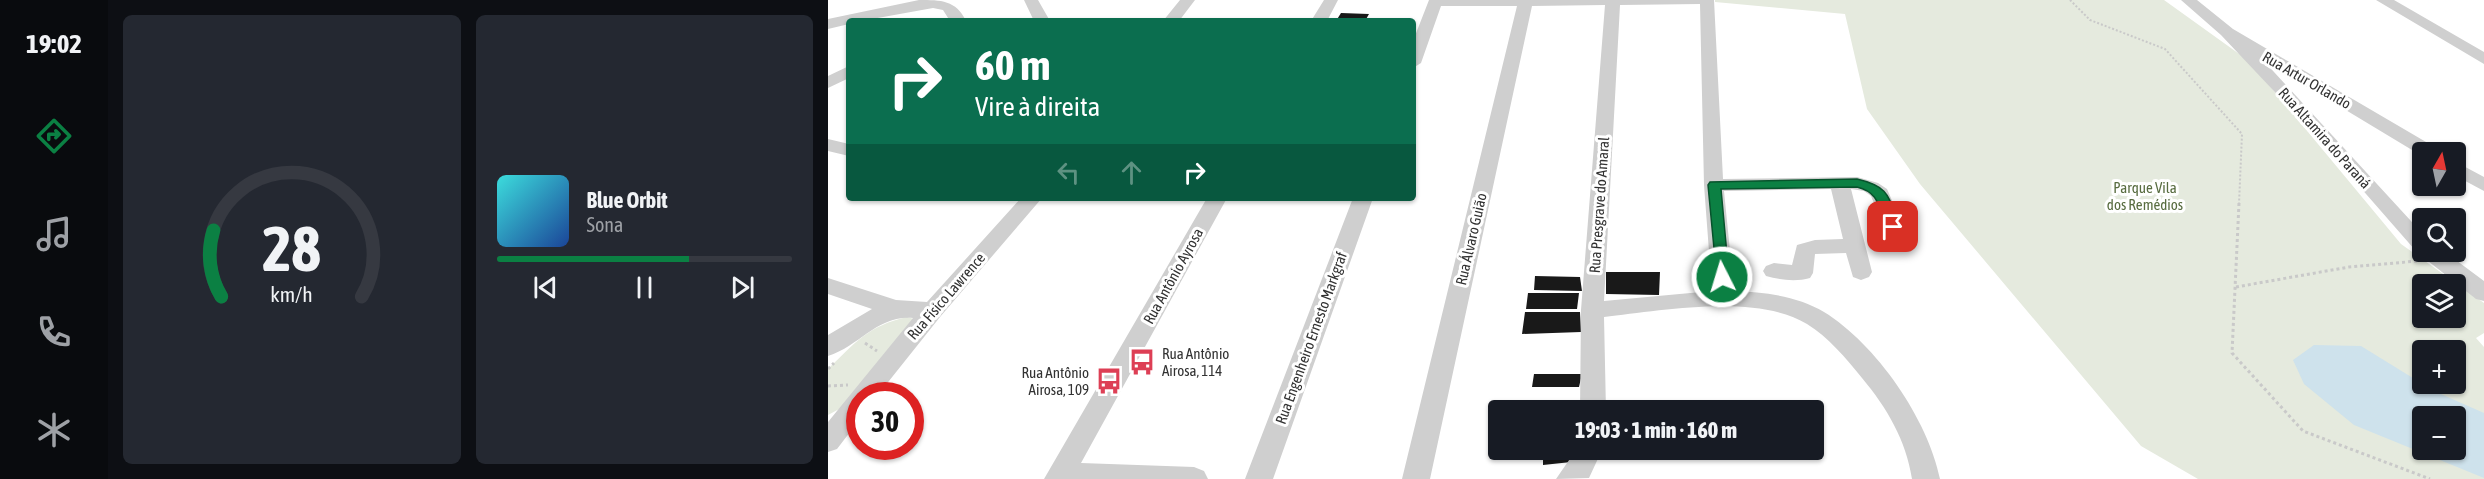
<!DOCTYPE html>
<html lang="pt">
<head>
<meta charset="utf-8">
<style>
	body { margin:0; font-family:"Asap Condensed",sans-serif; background:#242831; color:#f1f3f6; height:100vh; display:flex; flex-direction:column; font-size:22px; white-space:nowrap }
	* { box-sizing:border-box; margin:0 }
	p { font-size:20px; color:#9ea1a6 }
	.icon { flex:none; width:33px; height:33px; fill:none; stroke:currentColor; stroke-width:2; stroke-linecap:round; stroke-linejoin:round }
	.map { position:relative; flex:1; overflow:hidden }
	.details { display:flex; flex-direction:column; gap:15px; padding:15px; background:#0d0f14; width:720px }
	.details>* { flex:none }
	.banner { position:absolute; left:18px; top:18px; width:570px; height:183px; border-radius:6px; box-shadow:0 2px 4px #0004; background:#0b6e4f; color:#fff; overflow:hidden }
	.needle { width:39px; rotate:9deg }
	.tools { position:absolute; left:1584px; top:142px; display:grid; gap:12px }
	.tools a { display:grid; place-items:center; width:54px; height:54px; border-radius:6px; background:#171b24; box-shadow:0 2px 4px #0004; font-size:30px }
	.speed { position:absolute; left:18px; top:382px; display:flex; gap:12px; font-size:30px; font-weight:700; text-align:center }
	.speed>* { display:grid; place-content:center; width:78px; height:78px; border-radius:50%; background:#171b24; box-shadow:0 2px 4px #0004; line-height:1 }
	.speed .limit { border:9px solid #d22; background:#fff; color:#111 }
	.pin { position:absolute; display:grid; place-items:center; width:51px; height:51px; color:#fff; margin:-26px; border-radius:12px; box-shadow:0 3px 9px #0006 }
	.me { position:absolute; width:66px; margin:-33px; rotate:355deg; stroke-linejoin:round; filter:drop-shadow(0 0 4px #0008) }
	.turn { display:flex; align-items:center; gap:21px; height:126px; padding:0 30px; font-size:27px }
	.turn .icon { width:78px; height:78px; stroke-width:2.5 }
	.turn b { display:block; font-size:42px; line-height:51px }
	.lanes { display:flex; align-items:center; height:57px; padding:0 30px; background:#0003; justify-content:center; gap:30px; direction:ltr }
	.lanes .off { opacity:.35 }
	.details .widget { flex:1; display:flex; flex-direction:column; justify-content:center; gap:9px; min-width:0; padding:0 21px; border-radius:9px; background:#242831 }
	.details .dial { align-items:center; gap:0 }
	.dial svg { height:156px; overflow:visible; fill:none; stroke:#363941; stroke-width:7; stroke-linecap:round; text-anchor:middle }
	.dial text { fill:#f1f3f6; stroke:none }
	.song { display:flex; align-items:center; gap:18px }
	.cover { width:72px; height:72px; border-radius:9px; background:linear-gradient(135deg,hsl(180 70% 55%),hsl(220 70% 35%)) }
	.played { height:6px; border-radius:3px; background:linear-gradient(90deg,#0b8043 65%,#363941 65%) }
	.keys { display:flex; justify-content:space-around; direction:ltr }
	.details .tiles { flex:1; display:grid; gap:15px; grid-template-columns:repeat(2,1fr) }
	.trip { position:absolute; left:660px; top:400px; width:336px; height:60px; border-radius:6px; background:#171b24; box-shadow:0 2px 4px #0004; font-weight:800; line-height:60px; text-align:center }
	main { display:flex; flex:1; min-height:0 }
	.tabs { display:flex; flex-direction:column; width:108px; justify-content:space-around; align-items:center; background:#090b0e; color:#9ea1a6 }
	.tabs .icon { width:42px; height:42px }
	.tabs .selected { color:#0b8043 }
	.tabs b { font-size:27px; color:#f1f3f6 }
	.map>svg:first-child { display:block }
</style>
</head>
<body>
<main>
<nav class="tabs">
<b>19:02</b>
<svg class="icon selected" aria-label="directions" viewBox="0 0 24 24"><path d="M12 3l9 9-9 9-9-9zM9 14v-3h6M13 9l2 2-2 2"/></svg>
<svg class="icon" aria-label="music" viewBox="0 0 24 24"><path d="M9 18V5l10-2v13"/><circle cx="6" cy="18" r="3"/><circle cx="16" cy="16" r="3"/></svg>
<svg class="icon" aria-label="phone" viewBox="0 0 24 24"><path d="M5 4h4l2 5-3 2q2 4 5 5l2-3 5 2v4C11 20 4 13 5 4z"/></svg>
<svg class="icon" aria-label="climate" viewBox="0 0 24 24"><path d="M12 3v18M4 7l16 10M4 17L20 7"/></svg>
</nav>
<section class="details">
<div class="tiles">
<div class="widget dial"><svg viewBox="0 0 100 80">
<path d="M14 69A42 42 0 1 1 86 69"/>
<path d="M14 69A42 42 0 0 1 10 35" stroke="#0b8043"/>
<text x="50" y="56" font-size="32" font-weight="700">28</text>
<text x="50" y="72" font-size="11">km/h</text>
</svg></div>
<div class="widget">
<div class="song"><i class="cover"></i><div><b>Blue Orbit</b><p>Sona</p></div></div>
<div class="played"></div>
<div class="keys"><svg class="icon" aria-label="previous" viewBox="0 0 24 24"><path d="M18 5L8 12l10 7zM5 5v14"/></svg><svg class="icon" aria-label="pause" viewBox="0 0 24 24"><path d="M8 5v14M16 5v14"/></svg><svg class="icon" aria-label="next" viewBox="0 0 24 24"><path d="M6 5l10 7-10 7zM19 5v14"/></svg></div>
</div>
</div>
</section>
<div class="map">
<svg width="1656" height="479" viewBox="0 0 1656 479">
	<rect width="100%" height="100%" fill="#fff"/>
	<!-- green -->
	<path fill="#e5eade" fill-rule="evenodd" d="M 887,0 L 1336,0 L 1421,61 L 1573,244 L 1656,303 L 1656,333 L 1648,338 L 1656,347 L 1656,479 L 1370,479 L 1313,446 L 1092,184 L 1039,109 L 1017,14 L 887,2 ZM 1594,285 L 1628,285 L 1628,318 L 1594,318 ZM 1594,351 L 1628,351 L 1628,384 L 1594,384 ZM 1594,417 L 1628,417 L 1628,450 L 1594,450 Z
		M 79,317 L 86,319 L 15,407 L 0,415 L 0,369 C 28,342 40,326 79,317 Z"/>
	<!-- water -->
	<path fill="#cee2ec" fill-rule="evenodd" d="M 1486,345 L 1533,346 L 1606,391 L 1656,413 L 1656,478 L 1526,425 L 1476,384 L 1465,360 ZM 1594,417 L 1628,417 L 1628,450 L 1594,450 Z"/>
	<!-- building -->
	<path fill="#191919" d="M 513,13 L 541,14 L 537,21 L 508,21 Z
		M 778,272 L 832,272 L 831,295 L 778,294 Z
		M 707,276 L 752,277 L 754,291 L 706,290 Z
		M 700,293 L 751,293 L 749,309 L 698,309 Z
		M 697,312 L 752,312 L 753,332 L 694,334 Z
		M 706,374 L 754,374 L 751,387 L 704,387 Z
		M 715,450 L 744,450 L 743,462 L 715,465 Z"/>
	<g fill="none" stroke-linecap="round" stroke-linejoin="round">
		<!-- path-far1 -->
		<path stroke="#c9c9c9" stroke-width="2" stroke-dasharray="2 2" stroke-linecap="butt" d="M 1242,0 L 1262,20 L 1337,49 L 1414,134 L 1411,204"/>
		<!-- path -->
		<path stroke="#c9c9c9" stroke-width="3" stroke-dasharray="3 3" stroke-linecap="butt" d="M 1411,203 L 1404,353 L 1475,431 L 1602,479
			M 1408,287 L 1521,267 L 1590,261
			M 37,343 L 49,351
			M 0,369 L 6,363
			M 0,386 L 20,385"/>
		<!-- minor -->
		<path fill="#cfcfcf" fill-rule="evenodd" d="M 91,0 C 113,0 128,0 138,21 L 122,21 L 115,10 L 105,8 L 33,21 L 21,21 L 21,24 L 0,29 L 0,19 Z
			M 196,0 L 210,0 L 222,21 L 206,21 Z
			M 352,0 L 367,0 L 351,21 L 335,21 Z
			M 496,0 L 510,0 L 499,21 L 483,21 Z
			M 601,0 L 886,0 L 895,179 L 1029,177 L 1050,183 L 1059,189 L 1083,244 L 1079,249 L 1072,251 L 1065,249 L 1043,196 L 1036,191 L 1023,189 L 1044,272 L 1041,277 L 1033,280 L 1025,277 L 1018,253 L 987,254 L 985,273 L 982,278 C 968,282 952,280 938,276 L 935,271 L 938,266 L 946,263 L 964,265 L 969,245 L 987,240 L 1015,239 L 1003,189 L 896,191 L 906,291 C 936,292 970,296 996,312 C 1048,344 1100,419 1112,479 L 1084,479 C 1078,440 1059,408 1034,378 C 1018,358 1000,337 979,324 C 929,293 831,311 776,317 L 778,411 L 752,411 L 753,310 L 777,5 L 704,6 L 602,479 L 574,479 L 689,6 L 613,6 L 593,63 L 585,68 L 585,41 ZM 872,4 L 876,185 L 884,291 L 776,301 L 792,5 Z
			M 1353,0 L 1369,0 L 1405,29 L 1610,149 L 1612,153 L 1594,153 L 1594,156 L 1435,60 L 1594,233 L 1594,252 L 1617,252 L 1656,281 L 1656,301 L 1648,299 L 1595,257 L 1593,252 L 1587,250 L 1476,123 L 1393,35 Z
			M 1548,0 L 1566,0 L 1656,52 L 1656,64 Z
			M 21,66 L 21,78 L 0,88 L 0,76 Z
			M 0,139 L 21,144 L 21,156 L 0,151 Z
			M 1628,162 L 1656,177 L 1656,191 L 1628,176 Z
			M 193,198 L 214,198 L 112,317 L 49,396 L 32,396 L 32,419 L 9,449 L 0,452 L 0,422 L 85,318 C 49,315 32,346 0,356 L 0,335 L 44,309 L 0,294 L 0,278 L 68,300 L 99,302 Z
			M 379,198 L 399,198 L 253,463 L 366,467 L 376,471 L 380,479 L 216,479 Z
			M 525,198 L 545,198 L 445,479 L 417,479 Z
			M 748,450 L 774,450 L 761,478 L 728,479 Z"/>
	</g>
	<!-- route -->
	<path fill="#0b8043" stroke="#07532c" stroke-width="1.5" d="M 1029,179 C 1063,187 1060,197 1072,227 L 1070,231 L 1061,231 C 1050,211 1054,193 1029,187 L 893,189 L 901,277 L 899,280 L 889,280 L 880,185 L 882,182 Z"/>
	<!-- icons -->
	<defs>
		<g id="bus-bare" transform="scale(2.07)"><path d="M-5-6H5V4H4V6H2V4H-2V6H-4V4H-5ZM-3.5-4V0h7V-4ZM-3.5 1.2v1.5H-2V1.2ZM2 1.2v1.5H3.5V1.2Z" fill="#dd3f55" stroke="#fff" stroke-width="2.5" paint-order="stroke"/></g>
	</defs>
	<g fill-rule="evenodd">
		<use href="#bus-bare" x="314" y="362"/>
		<use href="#bus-bare" x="281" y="381"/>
	</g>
	<g text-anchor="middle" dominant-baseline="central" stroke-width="6" stroke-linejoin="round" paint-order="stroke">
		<!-- street labels -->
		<g font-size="15" fill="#323232" stroke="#fff">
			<text transform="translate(1479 80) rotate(30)">Rua Artur Orlando</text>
			<text transform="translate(1497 138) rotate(48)">Rua Altamira do Paraná</text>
			<text transform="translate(771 205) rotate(-86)">Rua Presgrave do Amaral</text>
			<text transform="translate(643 239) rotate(-77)">Rua Álvaro Guião</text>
			<text transform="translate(345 276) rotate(-61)">Rua Antônio Ayrosa</text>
			<text transform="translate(118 296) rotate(-49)">Rua Físico Lawrence</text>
			<text transform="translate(483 338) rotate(-70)">Rua Engenheiro Ernesto Markgraf</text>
		</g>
		<!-- park labels -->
		<g font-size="15" fill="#586c40" stroke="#fff">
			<text x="1317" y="187">Parque Vila<tspan x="1317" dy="17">dos Remédios</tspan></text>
		</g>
		<!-- poi labels -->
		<g font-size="15" fill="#323232" stroke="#fff" text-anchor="start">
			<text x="334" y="353">Rua Antônio<tspan x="334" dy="17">Airosa, 114</tspan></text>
			<text x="261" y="372" text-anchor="end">Rua Antônio<tspan x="261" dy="17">Airosa, 109</tspan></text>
		</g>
	</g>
</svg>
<div class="tools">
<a><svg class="needle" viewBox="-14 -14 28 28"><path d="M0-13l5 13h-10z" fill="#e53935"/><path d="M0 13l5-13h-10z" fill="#9ea1a6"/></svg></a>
<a><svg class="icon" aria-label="search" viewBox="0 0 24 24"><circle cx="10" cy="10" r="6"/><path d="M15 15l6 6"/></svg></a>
<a><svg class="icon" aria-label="layers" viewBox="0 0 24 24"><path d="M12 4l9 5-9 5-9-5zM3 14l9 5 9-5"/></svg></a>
<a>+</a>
<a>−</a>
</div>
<div class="speed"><div class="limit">30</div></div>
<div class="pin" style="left:1065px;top:227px;background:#d93025"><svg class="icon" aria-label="arrive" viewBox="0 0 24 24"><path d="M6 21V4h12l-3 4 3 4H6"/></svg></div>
<svg class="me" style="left:894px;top:277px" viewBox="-20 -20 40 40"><circle r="17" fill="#0b8043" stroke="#fff" stroke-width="3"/><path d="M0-11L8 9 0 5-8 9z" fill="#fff"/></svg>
<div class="trip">19:03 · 1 min · 160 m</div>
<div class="banner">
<div class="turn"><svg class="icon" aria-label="right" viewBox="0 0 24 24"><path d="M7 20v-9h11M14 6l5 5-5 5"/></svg><div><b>60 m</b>Vire à direita</div></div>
<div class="lanes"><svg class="icon off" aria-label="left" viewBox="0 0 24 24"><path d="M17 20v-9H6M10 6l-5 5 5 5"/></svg><svg class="icon off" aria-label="ahead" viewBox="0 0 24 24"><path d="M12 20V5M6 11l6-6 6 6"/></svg><svg class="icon" aria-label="right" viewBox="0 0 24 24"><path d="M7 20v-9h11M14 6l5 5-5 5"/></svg></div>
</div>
</div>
</main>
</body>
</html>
